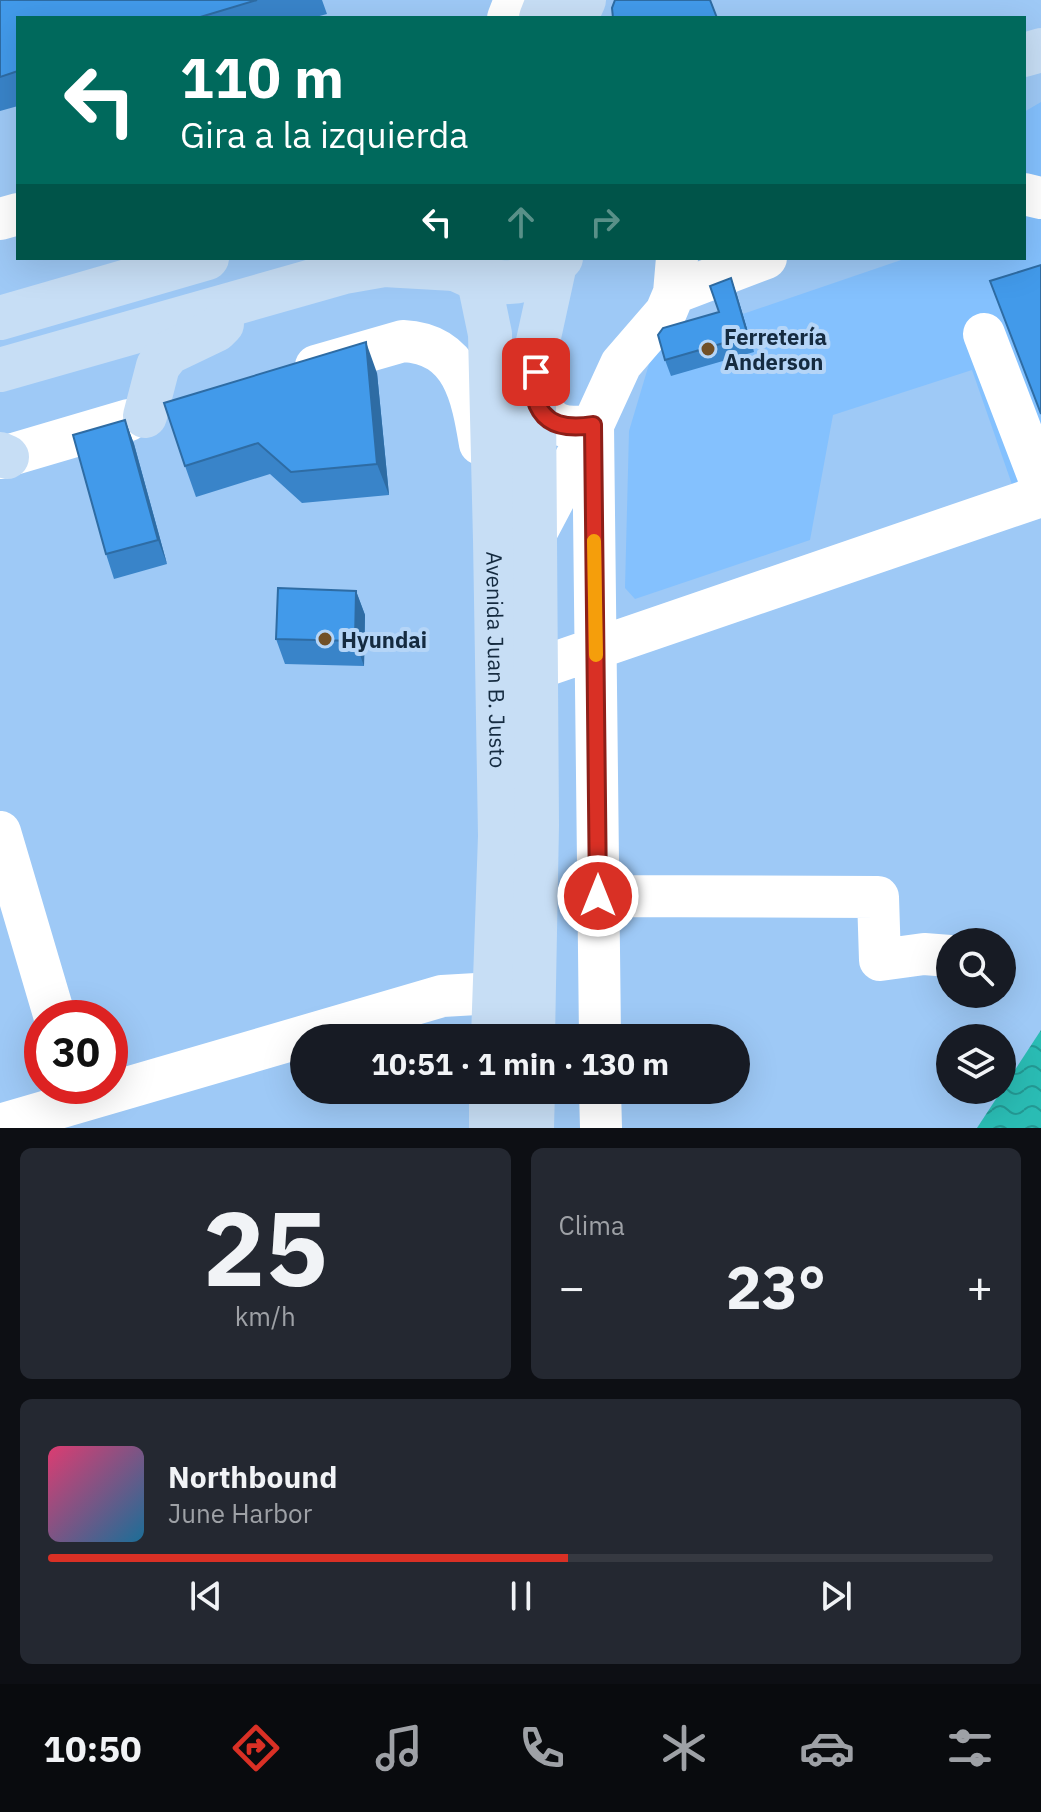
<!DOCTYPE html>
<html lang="es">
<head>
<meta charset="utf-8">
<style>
	body { margin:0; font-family:"IBM Plex Sans",sans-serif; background:#242831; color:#f1f3f6; height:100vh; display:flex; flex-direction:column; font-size:30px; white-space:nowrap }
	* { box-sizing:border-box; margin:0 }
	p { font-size:26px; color:#9ea1a6 }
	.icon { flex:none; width:44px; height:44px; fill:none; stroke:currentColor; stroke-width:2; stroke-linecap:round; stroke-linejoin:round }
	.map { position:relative; height:1128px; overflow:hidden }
	.panel { display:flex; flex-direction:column; gap:20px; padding:20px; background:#0d0f14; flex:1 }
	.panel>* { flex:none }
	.guide { position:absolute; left:16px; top:16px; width:1010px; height:244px; border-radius:0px; box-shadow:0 8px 32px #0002; background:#00695c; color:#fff; overflow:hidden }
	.fabs { position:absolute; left:936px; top:928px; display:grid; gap:16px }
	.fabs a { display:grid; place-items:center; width:80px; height:80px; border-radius:50%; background:#171b24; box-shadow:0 8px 32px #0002; font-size:40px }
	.speed { position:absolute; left:24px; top:1000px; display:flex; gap:16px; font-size:40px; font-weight:700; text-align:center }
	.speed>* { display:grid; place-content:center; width:104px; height:104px; border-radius:50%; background:#171b24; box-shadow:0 8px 32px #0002; line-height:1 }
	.speed .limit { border:12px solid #d22; background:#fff; color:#111 }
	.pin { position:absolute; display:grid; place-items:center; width:68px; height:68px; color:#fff; margin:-34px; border-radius:16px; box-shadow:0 4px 12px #0006 }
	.me { position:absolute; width:88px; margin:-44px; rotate:0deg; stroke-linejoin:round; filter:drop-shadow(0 0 6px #0008) }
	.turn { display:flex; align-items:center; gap:28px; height:168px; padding:0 32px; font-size:36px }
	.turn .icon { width:104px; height:104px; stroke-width:2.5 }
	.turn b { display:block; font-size:56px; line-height:68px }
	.lanes { display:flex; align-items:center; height:76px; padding:0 32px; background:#0003; justify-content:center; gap:40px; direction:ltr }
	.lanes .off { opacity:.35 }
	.big { font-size:60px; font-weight:700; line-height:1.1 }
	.panel .tile { flex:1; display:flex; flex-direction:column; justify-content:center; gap:12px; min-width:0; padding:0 28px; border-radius:12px; background:#242831 }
	.panel .dial { align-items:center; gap:0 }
	.dial b { font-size:104px; line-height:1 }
	.song { display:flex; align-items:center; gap:24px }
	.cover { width:96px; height:96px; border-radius:12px; background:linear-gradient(135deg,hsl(340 70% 55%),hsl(200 70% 35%)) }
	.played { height:8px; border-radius:4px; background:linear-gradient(90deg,#d93025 55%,#363941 55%) }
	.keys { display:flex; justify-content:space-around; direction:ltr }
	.heat { display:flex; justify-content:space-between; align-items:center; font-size:44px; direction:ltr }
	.panel .tiles { flex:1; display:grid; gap:20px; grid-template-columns:1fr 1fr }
	.tile:last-child { grid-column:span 2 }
	.trip { position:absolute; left:290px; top:1024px; width:460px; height:80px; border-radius:40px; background:#171b24; box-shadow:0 8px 32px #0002; font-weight:700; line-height:80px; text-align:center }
	.tabs { display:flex; height:128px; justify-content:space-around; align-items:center; background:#090b0e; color:#9ea1a6 }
	.tabs .icon { width:56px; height:56px }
	.tabs .current { color:#d93025 }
	.tabs b { font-size:36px; color:#f1f3f6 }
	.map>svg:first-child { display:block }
</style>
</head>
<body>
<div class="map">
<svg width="1041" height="1128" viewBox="0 0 1041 1128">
	<defs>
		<pattern id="water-waves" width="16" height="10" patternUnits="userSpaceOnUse" patternTransform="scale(2)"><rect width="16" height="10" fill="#2abcb4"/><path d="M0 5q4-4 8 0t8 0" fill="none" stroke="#239994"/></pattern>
	</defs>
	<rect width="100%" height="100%" fill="#9ec9f6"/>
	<!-- built -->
	<path fill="#84c1fe" d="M 1041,102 L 1041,485 L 1015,493 L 972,370 L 833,415 L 810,540 L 635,599 L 625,588 L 629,431 L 655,344 L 907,258 L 1024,258 L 1024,112 Z"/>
	<!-- water -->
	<path fill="url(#water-waves)" d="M 1041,1030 L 1041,1128 L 977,1128 Z"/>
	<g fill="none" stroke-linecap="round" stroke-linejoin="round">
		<!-- minor -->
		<path stroke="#fff" stroke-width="42" d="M 508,18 L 515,0
			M 1024,194 L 1041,198
			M 0,219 L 18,214
			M 674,293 L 766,258
			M 984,334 L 1041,483
			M 316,366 L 403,341 C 463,344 472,396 480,444
			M 534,398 C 552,426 560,430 593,425 L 600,1038
			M 0,458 L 129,420
			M 535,535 L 593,425 L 621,364 L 666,312 L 674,293 L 677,258
			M 536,669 L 1041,496
			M 0,832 L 55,1018
			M 598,896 L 878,897 L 880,960 L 924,954 L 950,956
			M 600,1090 L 601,1128
			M 0,1125 L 442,996 L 494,993"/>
		<!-- major -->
		<g stroke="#c7def5" stroke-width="44">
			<path d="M 541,18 L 548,0"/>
			<path d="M 576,18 L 584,0"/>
			<path d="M 1024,55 L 1041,50"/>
			<path d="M 454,268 C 488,287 531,290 561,258"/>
			<path id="s1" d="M 479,281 L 490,334 L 495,540 L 500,836 L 493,1038"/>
			<path d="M 0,318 L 207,258"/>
			<path d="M 0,370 L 344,272 L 384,265 L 454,269"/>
			<path d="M 145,416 L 158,366 L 168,353 L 216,330 L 222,324"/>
			<path d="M 0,454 L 7,457"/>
			<path d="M 533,1038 L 537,825 L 534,398 L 537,346 L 555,264"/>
			<path d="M 491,1128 L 491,1090"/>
			<path d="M 532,1128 L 533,1090"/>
		</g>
	</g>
	<!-- wall -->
	<path fill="#3984c9" d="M 0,0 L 322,0 L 327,14 L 312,18 L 18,18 L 18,106 L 0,111 Z
		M 731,278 L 754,352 L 671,376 L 665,360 L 719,312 Z
		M 377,373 L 389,495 L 302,503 L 270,474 L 196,497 L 185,466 Z
		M 125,420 L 134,444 L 167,564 L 114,579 L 106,554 Z
		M 356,591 L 365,615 L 364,666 L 285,664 L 276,639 Z"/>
	<!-- shaded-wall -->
	<path fill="#2e6ca4" d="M 731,278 L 737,295 L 754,352 L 748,336 Z
		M 366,342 L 377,373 L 389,495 L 377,464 Z
		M 125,420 L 134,444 L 167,564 L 158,540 Z
		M 356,591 L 365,615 L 364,666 L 355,641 Z"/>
	<!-- building -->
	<path fill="#429aea" stroke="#2e6ca4" stroke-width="2" d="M 0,0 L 257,0 L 197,18 L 18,18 L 18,71 L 0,77 Z
		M 615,0 L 710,0 L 717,18 L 613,18 L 612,8 Z
		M 1041,265 L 1041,414 L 990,281 Z
		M 731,278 L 748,336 L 665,360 L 658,335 L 663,328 L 719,312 L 710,286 Z
		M 366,342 L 377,464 L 291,472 L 258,443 L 185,466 L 164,403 Z
		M 125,420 L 158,540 L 106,554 L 73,435 Z
		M 278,588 L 356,591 L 355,641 L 276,639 Z"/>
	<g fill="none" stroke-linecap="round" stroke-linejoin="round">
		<!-- route casing -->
		<g stroke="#8d1f18" stroke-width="20">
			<path id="route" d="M 536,372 C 535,380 533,391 535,398 C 543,427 569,429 593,425 L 598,896"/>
		</g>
		<!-- route -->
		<use href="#route" stroke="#d93025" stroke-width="14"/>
		<!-- slow -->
		<path stroke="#f59e0b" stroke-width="14" d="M 594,541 L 596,655"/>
	</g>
	<!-- markers -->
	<g fill="#715027" stroke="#b5d5f7" stroke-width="3">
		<circle cx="708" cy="349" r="8"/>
		<circle cx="325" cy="639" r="8"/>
	</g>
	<g text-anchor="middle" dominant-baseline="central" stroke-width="8" stroke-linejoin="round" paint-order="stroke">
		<!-- poi labels -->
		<g font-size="22" font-weight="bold" fill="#152b40" stroke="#b5d5f7" text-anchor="start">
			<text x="724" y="336">Ferretería<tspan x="724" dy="25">Anderson</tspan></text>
			<text x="341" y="639">Hyundai</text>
		</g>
		<!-- street labels -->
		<g font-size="22" fill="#152b40" stroke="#b5d5f7">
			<text stroke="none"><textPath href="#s1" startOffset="380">Avenida Juan B. Justo</textPath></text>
		</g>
	</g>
</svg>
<div class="fabs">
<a><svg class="icon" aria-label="search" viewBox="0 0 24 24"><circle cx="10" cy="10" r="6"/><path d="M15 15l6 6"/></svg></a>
<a><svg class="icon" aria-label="layers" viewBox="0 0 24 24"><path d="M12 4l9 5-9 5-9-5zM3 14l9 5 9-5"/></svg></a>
</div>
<div class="speed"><div class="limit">30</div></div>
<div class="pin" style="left:536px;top:372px;background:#d93025"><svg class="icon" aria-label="arrive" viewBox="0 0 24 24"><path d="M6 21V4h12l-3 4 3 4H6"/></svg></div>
<svg class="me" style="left:598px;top:896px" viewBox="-20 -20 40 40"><circle r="17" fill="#d93025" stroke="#fff" stroke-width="3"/><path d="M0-11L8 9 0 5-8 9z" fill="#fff"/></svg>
<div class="trip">10:51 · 1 min · 130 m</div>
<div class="guide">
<div class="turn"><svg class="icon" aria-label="left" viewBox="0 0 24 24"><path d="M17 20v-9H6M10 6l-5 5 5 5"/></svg><div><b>110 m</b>Gira a la izquierda</div></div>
<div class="lanes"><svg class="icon" aria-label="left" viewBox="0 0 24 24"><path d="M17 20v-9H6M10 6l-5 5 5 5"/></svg><svg class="icon off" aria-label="ahead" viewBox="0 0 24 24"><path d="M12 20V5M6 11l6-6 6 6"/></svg><svg class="icon off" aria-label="right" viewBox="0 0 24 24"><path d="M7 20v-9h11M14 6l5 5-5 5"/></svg></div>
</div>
</div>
<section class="panel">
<div class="tiles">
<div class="tile dial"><b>25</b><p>km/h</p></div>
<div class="tile"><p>Clima</p>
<div class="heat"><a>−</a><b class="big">23°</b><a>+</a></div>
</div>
<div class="tile">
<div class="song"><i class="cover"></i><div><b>Northbound</b><p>June Harbor</p></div></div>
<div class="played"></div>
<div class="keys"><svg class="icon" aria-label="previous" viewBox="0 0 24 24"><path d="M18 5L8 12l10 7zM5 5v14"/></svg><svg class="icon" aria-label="pause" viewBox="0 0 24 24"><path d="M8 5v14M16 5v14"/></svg><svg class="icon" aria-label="next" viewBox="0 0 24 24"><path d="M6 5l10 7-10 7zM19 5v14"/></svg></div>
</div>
</div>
</section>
<nav class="tabs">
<b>10:50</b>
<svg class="icon current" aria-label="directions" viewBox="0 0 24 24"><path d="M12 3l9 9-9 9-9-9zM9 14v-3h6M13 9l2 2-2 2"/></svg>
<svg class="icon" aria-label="music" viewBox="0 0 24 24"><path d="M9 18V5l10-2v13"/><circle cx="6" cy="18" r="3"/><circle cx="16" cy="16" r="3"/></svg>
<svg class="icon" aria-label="phone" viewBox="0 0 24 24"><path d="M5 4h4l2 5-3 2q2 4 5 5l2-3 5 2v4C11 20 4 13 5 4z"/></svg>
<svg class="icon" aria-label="climate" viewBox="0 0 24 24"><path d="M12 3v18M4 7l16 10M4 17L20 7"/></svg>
<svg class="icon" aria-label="car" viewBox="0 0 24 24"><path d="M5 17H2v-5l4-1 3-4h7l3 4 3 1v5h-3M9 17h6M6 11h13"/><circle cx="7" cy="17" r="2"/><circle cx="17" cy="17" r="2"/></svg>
<svg class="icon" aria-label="filters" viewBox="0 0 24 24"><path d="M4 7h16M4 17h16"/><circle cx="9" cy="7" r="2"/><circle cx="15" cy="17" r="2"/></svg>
</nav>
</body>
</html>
